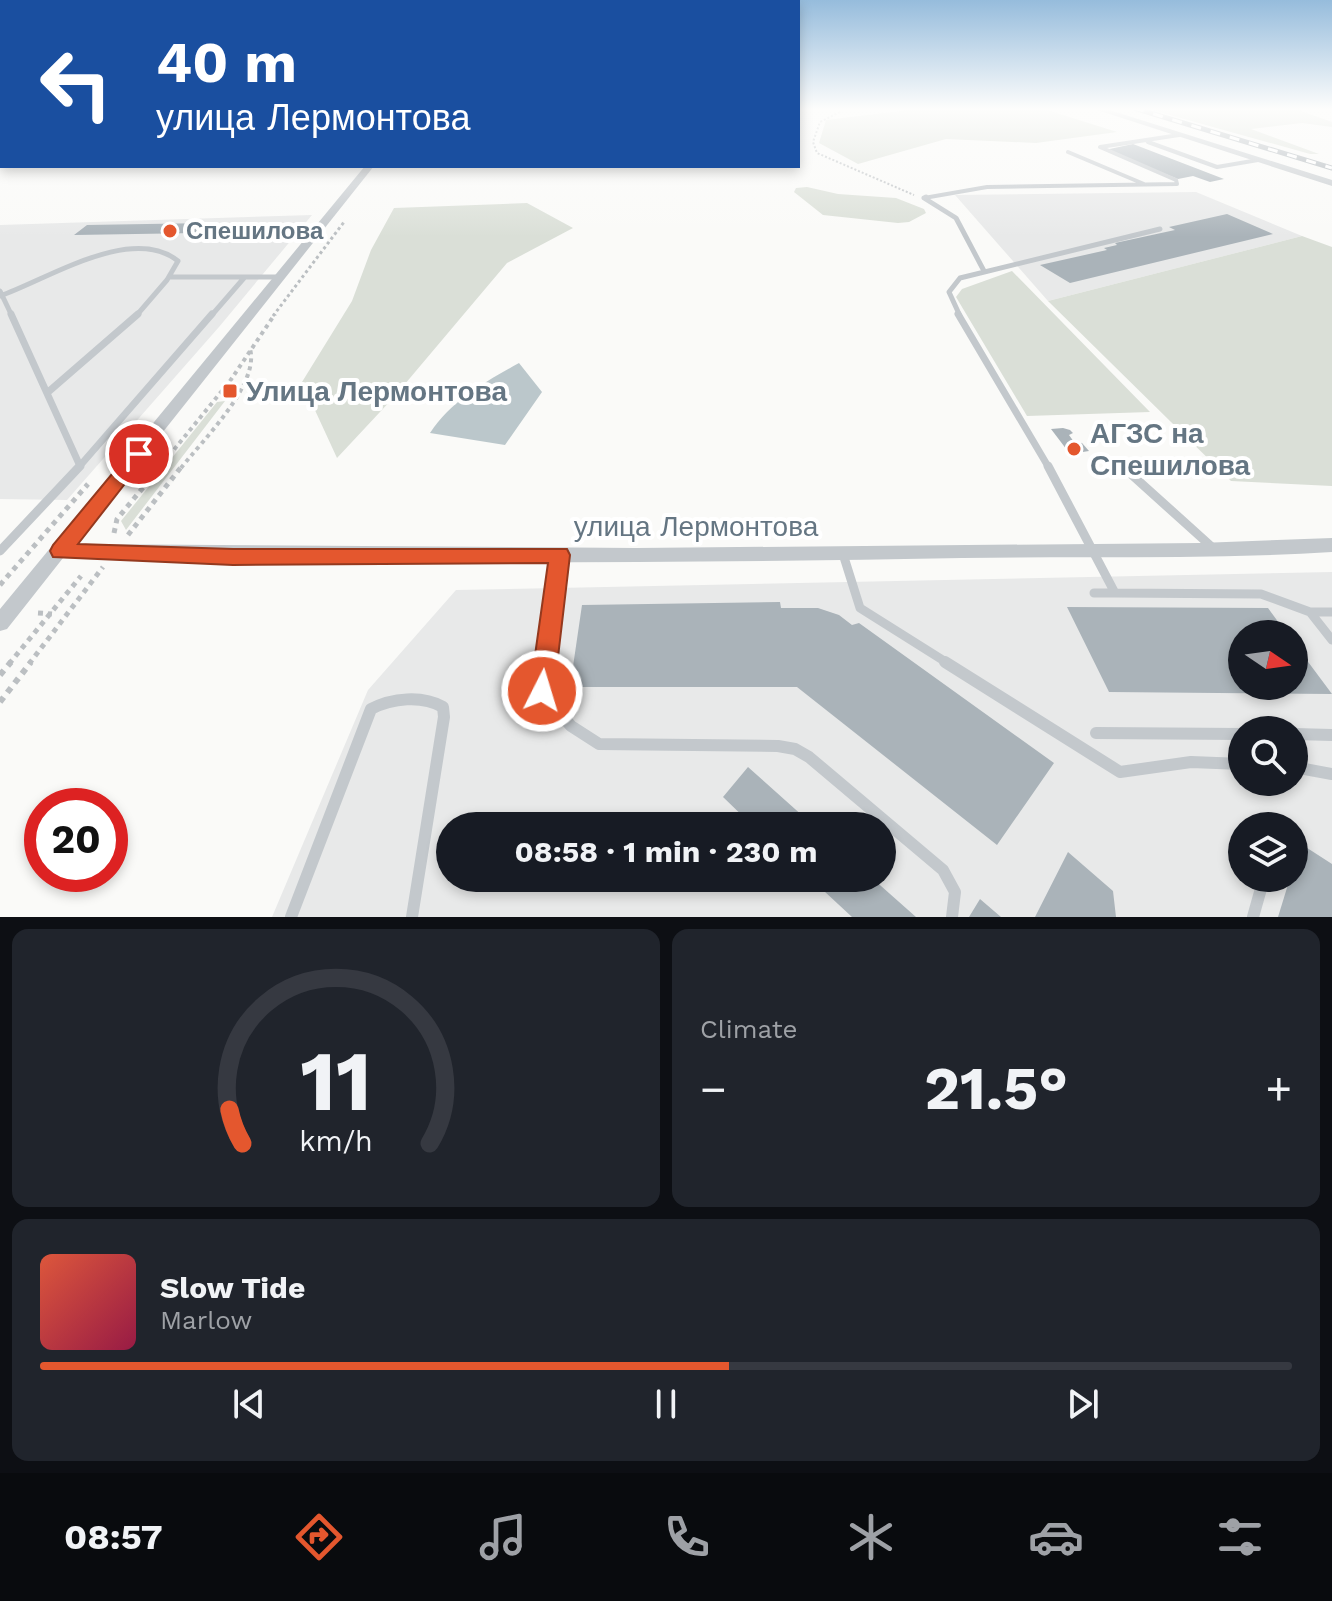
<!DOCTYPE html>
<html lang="en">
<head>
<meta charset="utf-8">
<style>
	body { margin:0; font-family:"Work Sans",sans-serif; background:#20242c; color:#f1f3f6; height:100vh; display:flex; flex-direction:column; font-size:30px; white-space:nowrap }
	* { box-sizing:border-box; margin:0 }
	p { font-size:26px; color:#9ea1a6 }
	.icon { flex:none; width:44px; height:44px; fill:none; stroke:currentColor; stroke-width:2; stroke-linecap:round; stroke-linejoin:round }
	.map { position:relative; height:917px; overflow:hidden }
	.sheet { display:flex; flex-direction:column; gap:12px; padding:12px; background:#0d0f14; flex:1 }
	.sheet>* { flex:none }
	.banner { position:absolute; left:0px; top:0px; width:800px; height:168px; box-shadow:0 4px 12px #0003; background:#1a4fa0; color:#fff; overflow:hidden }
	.needle { width:52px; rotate:103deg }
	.fabs { position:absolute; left:1228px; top:620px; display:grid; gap:16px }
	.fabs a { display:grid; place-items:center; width:80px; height:80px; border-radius:50%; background:#171b24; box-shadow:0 4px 12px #0003; font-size:40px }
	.speed { position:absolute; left:24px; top:788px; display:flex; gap:16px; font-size:40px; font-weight:700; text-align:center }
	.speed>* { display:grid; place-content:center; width:104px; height:104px; border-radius:50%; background:#171b24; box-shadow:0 4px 12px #0003; line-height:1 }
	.speed .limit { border:12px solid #d22; background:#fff; color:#111 }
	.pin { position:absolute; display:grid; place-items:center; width:68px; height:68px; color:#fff; margin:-34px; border:4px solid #fff; border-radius:50%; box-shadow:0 2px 8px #0007 }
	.me { position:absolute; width:88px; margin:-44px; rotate:5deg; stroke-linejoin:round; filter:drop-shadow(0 0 6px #0008) }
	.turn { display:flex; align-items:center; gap:28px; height:168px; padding:0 24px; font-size:36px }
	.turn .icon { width:104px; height:104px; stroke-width:2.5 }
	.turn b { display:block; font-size:56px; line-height:68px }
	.big { font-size:60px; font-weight:700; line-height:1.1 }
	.sheet .widget { flex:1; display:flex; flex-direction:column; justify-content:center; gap:12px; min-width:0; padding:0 28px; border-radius:16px; background:#20242c }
	.sheet .dial { align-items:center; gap:0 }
	.dial svg { height:208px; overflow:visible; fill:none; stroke:#363941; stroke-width:7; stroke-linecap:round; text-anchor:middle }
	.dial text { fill:#f1f3f6; stroke:none }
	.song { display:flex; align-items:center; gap:24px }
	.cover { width:96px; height:96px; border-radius:12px; background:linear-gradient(135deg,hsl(10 70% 55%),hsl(340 70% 35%)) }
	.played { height:8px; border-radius:4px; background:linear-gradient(90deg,#e4572e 55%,#363941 55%) }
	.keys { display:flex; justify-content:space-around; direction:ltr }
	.heat { display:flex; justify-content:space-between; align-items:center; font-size:44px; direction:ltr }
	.sheet .tiles { flex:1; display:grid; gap:12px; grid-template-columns:1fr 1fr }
	.widget:last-child { grid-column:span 2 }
	.trip { position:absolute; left:436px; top:812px; width:460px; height:80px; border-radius:40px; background:#171b24; box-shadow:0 4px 12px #0003; font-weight:700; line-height:80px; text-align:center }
	.menu { display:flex; height:128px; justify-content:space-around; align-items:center; background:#090b0e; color:#9ea1a6 }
	.menu .icon { width:56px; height:56px }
	.menu .on { color:#e4572e }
	.menu b { font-size:36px; color:#f1f3f6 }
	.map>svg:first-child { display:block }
</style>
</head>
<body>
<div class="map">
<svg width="1332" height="917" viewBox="0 0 1332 917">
	<rect width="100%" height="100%" fill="#fafaf8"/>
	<!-- built -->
	<path fill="#e8e9e9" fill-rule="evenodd" d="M 1196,192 L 1302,236 L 1048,301 L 955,195 Z
		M 312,215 L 219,327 L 67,500 L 0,499 L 0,225 Z
		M 1332,572 L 1332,880 L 1322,917 L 272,917 L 368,690 L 456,590 ZM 1242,634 L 1294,634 L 1294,686 L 1242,686 ZM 1242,730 L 1294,730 L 1294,782 L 1242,782 ZM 450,826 L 882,826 L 882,878 L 450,878 ZM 1242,826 L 1294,826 L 1294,878 L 1242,878 Z"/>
	<!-- green -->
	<path fill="#dadfd7" d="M 925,108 L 1041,108 L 1117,132 L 1036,143 L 946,139 L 858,164 L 819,143 L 826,120 Z
		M 1145,108 L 1293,108 L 1332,122 L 1332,127 L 1302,123 L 1251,129 L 1319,154 L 1310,154 Z
		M 807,187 L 838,194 L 896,198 L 924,209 L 926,213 L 909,222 L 898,223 L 823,215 L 794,192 L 796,188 Z
		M 527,203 L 573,228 L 507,263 L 394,397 L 337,458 L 302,382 L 352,301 L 371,250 L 394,208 Z
		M 1302,236 L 1332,247 L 1332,486 L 1231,481 L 1048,301 Z
		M 1012,271 L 1150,412 L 1027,416 L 956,297 L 962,289 Z
		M 225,401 L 126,530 L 121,521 L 217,402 Z"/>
	<!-- water -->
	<path fill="#bbc7cb" d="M 519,363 L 542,392 L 505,445 L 430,433 C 452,400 485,382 519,363 Z"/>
	<!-- building -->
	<path fill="#aab3b9" d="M 1133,144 L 1224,179 L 1210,182 L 1193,176 L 1178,179 L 1105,150 Z
		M 1227,214 L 1273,234 L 1070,283 L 1040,265 L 1107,250 L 1104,248 L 1117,245 L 1115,243 L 1175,230 L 1169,227 Z
		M 207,223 L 197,233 L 74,235 L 87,225 Z
		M 1063,428 L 1070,430 L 1073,433 L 1069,435 L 1074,442 L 1082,443 L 1089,451 L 1070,454 L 1051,429 Z
		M 780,602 L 781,608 L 818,608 L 839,615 L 852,625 L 859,623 L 1054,763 L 997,845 L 797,687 L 570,687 L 582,605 Z
		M 1067,607 L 1268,608 L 1287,634 L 1242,634 L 1242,686 L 1294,686 L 1294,643 L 1332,694 L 1109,692 Z
		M 748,767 L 814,826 L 753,826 L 723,797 Z
		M 1301,844 L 1332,864 L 1332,917 L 1278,917 L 1290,878 L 1294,878 Z
		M 1068,852 L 1113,891 L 1116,917 L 1035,917 Z
		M 810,878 L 872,878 L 916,917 L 852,917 Z
		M 980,899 L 1001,917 L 969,917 Z"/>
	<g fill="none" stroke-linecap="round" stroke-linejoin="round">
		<!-- path-far4 -->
		<path stroke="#bbbfc2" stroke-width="2" stroke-dasharray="2 2" stroke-linecap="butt" d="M 840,112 L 820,122 L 813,142 L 817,153 L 914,195"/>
		<!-- path-far3 -->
		<path stroke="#bbbfc2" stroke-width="3" stroke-dasharray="3 3" stroke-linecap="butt" d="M 273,316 L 344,222"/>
		<!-- path-far2 -->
		<path stroke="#bbbfc2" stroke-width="4" stroke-dasharray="4 4" stroke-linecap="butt" d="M 159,468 L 230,381 L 275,314
			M 181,468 C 202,441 260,384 250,349"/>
		<!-- path-far1 -->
		<path stroke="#bbbfc2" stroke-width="5" stroke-dasharray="5 5" stroke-linecap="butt" d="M 114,533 L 117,519 L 161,466
			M 128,535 L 182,466
			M 0,585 L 88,484
			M 38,613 L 52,614
			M 9,664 L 81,576
			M 29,664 L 103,567"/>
		<!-- path -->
		<path stroke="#bbbfc2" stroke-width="6" stroke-dasharray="6 6" stroke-linecap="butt" d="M 0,675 L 11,662
			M 0,702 L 31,662"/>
		<!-- service-far4 -->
		<path stroke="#c3c8cc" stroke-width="4" d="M 1148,142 L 1217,167 L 1258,160
			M 1068,152 L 1144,184
			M 926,199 L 924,198 L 987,187 L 1177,184 L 1176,180 L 1100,147 L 1179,135"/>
		<!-- service-far3 -->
		<path stroke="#c3c8cc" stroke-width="5" d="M 926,197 L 924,198 L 956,218 L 984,271
			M 169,277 L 281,277
			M 0,291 L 12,316
			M 0,296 C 48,279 132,224 178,261 L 167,280 L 136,316
			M 211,316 L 244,278
			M 960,316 L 949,292 L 960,278 L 1160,229"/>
		<!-- service-far2 -->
		<path stroke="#c3c8cc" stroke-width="7" d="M 11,314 L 80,466
			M 958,314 L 1049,468
			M 47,393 L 138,314
			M 1116,460 L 1125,468
			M 78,468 L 212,314"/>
		<!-- service-far1 -->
		<path stroke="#c3c8cc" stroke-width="9" d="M 1048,466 L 1115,593 L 1094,593
			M 1122,466 L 1213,548
			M 0,551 L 80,466
			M 843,554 L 860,608 L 949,664
			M 1115,593 L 1261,594 L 1310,612 L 1332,640
			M 1310,612 L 1332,612
			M 545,664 L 559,555"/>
		<!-- service -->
		<path stroke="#c3c8cc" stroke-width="12" d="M 546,662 L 542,691 L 548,700 L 571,726 L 599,744 L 778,746 L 795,749 L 809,757 L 943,870 L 955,892 L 952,917
			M 945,662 L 1120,772 L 1191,762 L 1242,764
			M 1096,733 L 1242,734
			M 1294,734 L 1332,735
			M 1294,767 L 1332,774
			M 291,917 L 371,709 C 392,698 422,695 443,707 L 444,717 L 412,917
			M 1253,917 L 1264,878"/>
		<!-- minor -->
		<path fill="#c3c8cc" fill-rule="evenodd" d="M 1091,108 L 1103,108 L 1332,180 L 1332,186 Z
			M 365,166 L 374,166 L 74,544 L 636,548 L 1200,543 L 1332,538 L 1332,552 C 1209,560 1086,556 962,558 C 663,564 363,564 63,558 L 7,629 L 0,631 L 0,609 Z"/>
		<!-- rail casing -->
		<g stroke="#a2aab0" stroke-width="5">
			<path id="rail" d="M 1134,108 L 1332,168"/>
		</g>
		<!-- rail -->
		<use href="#rail" stroke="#fff" stroke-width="3" stroke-dasharray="10" stroke-linecap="butt"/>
	</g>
	<!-- sky -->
	<linearGradient id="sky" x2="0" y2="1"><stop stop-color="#96bcdc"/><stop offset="0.46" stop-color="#fdfdfc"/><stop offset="1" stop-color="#fdfdfc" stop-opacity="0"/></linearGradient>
	<rect width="1332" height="237" fill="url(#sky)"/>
	<!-- route -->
	<path fill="#e4572e" stroke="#94391e" stroke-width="2" d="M 139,448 L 148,454 L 145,458 L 78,544 L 233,549 L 567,549 L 570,555 L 554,691 L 551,699 L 542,703 L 533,699 L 530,691 L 548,563 L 233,565 L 53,557 L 50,551 L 53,545 L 132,450 Z"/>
	<!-- markers -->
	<g fill="#e4572e" stroke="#fff" stroke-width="3">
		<circle cx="170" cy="231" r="8"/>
		<rect x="222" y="383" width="16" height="16" rx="4"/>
		<circle cx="1074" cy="449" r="8"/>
	</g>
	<g text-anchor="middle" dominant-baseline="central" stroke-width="8" stroke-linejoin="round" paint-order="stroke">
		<!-- far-poi labels -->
		<g font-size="24" font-weight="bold" fill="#657683" stroke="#fff" text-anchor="start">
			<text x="186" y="231">Спешилова</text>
		</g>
		<!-- poi labels -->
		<g font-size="28" font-weight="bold" fill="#657683" stroke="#fff" text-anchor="start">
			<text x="246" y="391">Улица Лермонтова</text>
			<text x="1090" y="433">АГЗС на<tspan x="1090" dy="32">Спешилова</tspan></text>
		</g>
		<!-- street labels -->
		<g font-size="28" fill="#657683" stroke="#fff">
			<text x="696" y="526">улица Лермонтова</text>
		</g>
	</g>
</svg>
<div class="fabs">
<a><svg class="needle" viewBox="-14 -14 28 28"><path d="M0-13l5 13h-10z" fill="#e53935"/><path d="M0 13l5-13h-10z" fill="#9ea1a6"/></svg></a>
<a><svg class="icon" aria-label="search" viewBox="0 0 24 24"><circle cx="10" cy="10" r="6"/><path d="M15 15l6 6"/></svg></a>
<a><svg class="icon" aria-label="layers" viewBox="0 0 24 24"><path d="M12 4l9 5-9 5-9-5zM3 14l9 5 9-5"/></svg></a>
</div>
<div class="speed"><div class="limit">20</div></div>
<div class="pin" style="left:139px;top:454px;background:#d93025"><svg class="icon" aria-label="arrive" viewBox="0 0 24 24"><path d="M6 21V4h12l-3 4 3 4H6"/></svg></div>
<svg class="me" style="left:542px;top:691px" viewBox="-20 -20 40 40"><circle r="17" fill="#e4572e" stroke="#fff" stroke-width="3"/><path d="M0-11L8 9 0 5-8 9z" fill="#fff"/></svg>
<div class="trip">08:58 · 1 min · 230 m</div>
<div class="banner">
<div class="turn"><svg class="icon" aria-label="left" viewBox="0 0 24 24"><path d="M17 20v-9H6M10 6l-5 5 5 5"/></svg><div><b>40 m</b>улица Лермонтова</div></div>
</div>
</div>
<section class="sheet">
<div class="tiles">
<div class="widget dial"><svg viewBox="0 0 100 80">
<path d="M14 69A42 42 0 1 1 86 69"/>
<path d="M14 69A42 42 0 0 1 9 56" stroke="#e4572e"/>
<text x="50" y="56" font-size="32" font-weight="700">11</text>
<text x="50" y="72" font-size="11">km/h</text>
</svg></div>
<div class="widget"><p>Climate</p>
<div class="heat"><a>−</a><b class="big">21.5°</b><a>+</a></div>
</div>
<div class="widget">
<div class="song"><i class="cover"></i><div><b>Slow Tide</b><p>Marlow</p></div></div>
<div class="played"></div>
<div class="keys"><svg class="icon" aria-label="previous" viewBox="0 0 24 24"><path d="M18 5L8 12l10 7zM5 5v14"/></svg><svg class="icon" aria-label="pause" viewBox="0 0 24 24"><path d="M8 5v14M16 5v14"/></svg><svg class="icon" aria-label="next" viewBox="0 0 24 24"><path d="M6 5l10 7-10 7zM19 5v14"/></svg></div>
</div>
</div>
</section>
<nav class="menu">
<b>08:57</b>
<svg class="icon on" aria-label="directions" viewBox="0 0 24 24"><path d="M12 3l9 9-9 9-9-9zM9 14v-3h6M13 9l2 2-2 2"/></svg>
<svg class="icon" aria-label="music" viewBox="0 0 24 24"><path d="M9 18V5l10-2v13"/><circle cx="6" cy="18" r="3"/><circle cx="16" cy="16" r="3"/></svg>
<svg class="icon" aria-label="phone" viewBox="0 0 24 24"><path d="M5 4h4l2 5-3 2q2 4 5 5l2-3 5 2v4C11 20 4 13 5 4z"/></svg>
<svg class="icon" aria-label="climate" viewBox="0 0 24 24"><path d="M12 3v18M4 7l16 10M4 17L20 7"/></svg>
<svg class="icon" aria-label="car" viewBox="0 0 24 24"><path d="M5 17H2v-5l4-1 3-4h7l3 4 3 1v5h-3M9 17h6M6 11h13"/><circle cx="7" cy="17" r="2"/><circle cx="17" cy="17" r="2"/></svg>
<svg class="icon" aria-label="filters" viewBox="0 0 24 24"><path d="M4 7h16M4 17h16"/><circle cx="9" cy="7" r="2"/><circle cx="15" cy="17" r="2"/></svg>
</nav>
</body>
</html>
